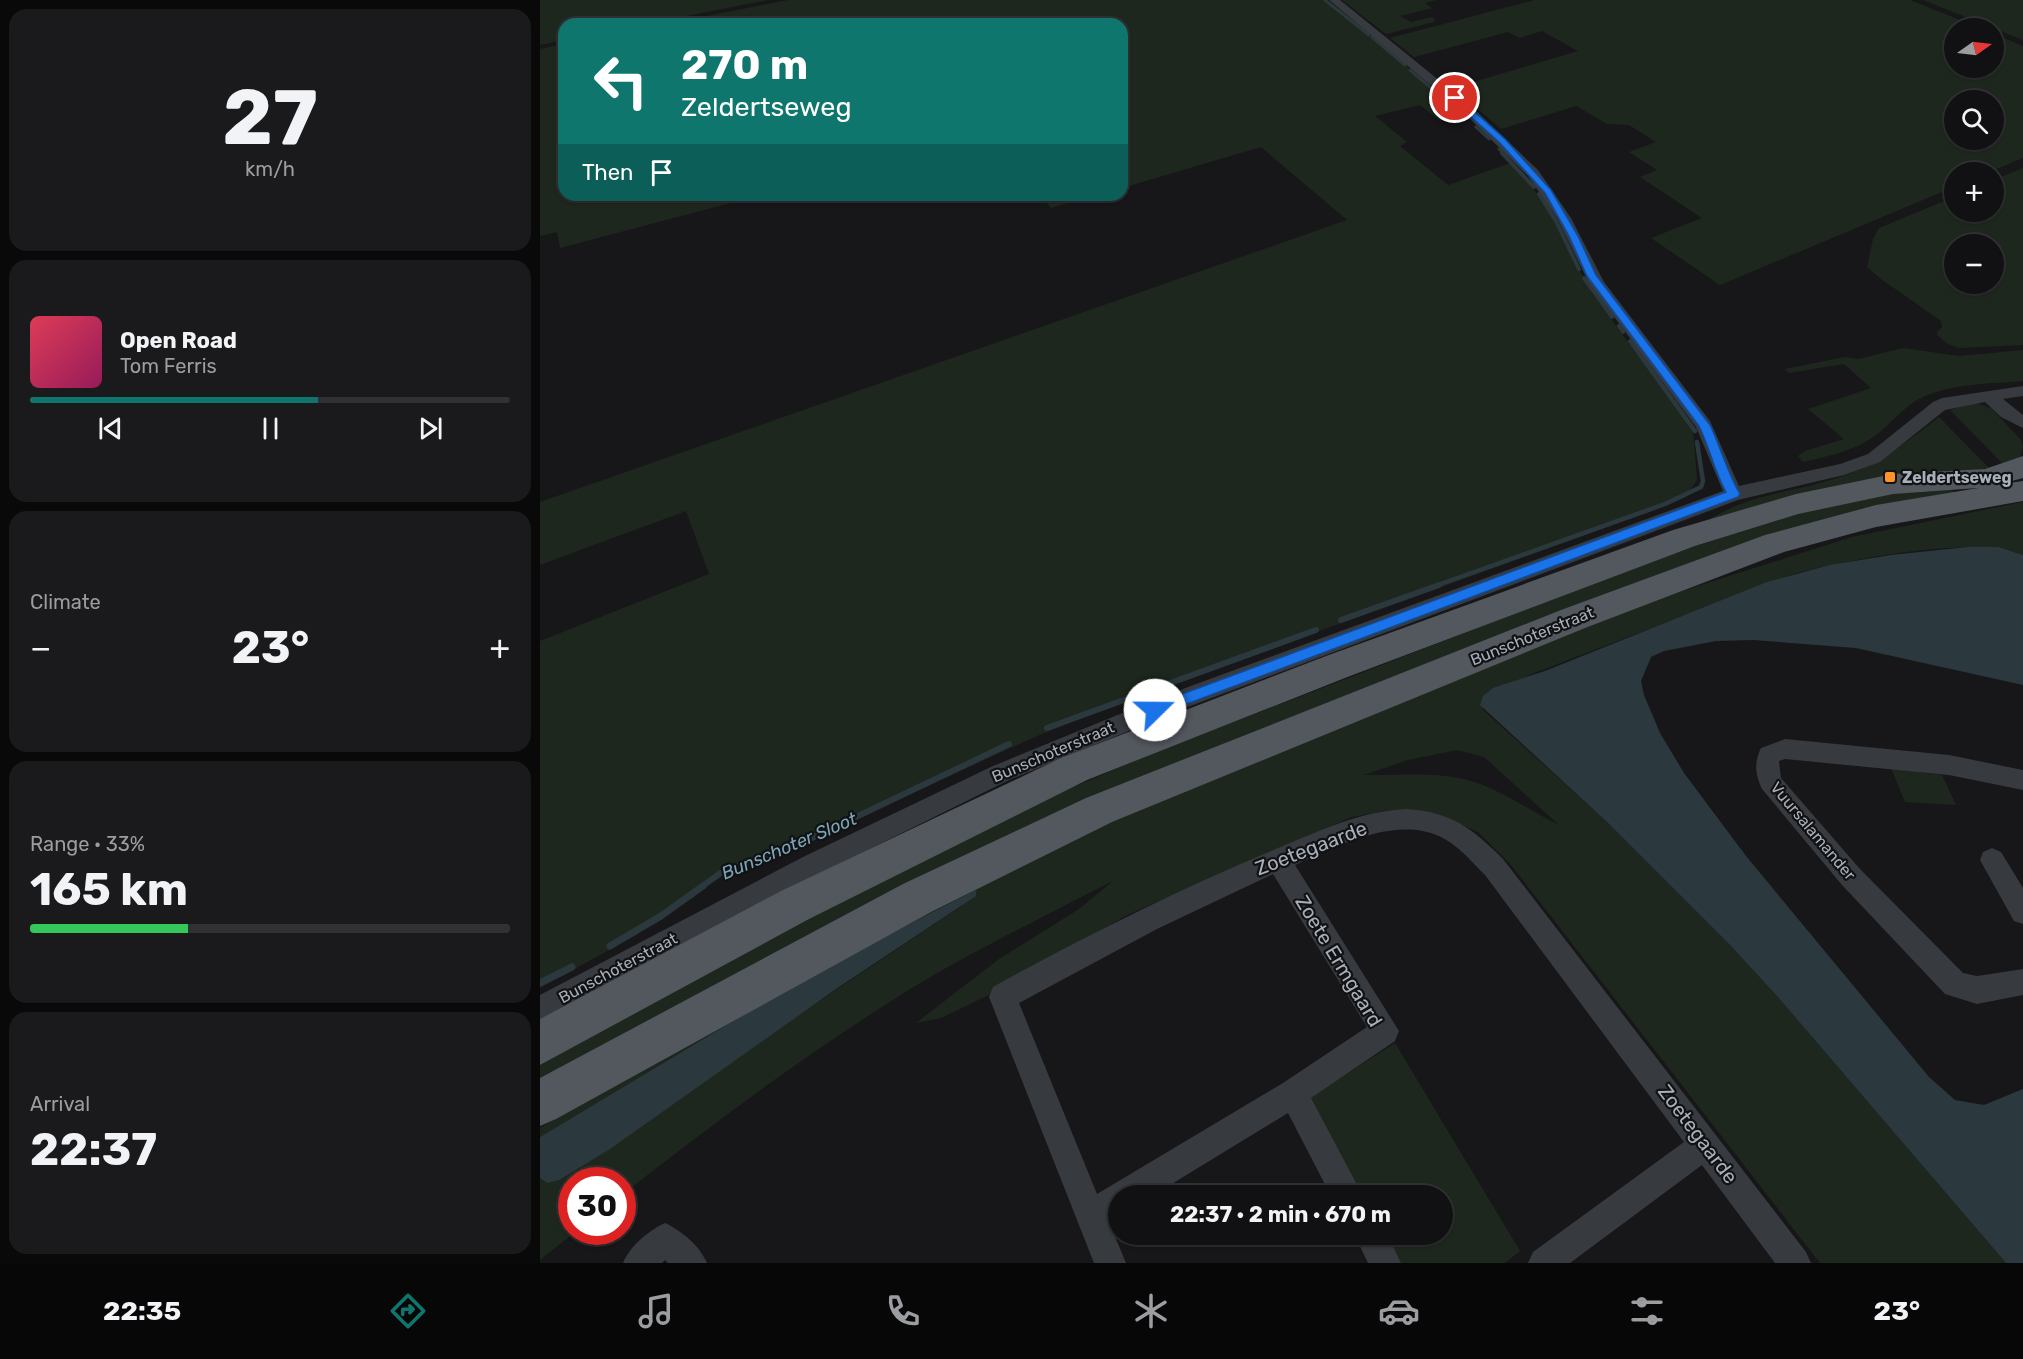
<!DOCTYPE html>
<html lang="en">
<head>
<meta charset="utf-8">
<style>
	body { margin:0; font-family:Rubik,sans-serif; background:#1a1a1c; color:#f1f3f6; height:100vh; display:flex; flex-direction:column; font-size:22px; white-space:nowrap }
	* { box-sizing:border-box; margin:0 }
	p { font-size:20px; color:#9c9da0 }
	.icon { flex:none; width:33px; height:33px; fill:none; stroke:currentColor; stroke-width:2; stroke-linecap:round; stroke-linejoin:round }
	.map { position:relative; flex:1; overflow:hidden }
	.panel { display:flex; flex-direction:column; gap:9px; padding:9px; background:#09090a; width:540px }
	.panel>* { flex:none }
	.hud { position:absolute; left:18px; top:18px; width:570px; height:183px; border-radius:18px; box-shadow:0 2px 4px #0004,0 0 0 2px #303133; background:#0f766e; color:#fff; overflow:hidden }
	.needle { width:39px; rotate:76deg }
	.controls { position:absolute; left:1404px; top:18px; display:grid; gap:12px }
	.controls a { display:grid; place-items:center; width:60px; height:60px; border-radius:50%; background:#111113; box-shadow:0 2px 4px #0004,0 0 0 2px #303133; font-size:30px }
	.speed { position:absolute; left:18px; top:1167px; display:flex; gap:12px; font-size:30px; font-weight:700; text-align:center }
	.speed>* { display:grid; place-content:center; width:78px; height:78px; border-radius:50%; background:#111113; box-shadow:0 2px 4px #0004,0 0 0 2px #303133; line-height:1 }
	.speed .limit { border:9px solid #d22; background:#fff; color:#111 }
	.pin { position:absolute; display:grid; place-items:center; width:51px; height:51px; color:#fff; margin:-26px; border:3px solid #fff; border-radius:50%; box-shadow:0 2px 6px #0007 }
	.me { position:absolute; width:66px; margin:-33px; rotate:68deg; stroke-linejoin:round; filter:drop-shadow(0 0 4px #0008) }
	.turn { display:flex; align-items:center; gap:21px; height:126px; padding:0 24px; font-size:27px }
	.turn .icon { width:78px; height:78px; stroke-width:2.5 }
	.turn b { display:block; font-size:42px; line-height:51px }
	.then { display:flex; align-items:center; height:57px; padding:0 24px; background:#0003; gap:12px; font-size:22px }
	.big { font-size:45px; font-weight:700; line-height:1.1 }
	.panel .card { flex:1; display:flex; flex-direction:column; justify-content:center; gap:9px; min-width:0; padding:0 21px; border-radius:18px; background:#1a1a1c }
	.panel .dial { align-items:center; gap:0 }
	.dial b { font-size:78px; line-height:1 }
	.song { display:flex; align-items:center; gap:18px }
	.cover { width:72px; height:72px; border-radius:9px; background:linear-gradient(135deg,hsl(350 70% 55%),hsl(330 70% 35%)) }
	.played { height:6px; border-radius:3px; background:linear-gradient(90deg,#0f766e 60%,#303133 60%) }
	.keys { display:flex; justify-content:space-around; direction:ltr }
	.heat { display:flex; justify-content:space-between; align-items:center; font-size:33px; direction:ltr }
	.charge { height:9px; border-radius:4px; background:linear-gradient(90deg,#34c759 33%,#303133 0) }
	.trip { position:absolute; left:568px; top:1185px; width:345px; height:60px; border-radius:30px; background:#111113; box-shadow:0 2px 4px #0004,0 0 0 2px #303133; font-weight:700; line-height:60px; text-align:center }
	.dock { display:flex; height:96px; justify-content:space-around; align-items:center; background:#070708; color:#9c9da0 }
	.dock .icon { width:42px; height:42px }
	.dock .selected { color:#0f766e }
	.dock b { font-size:27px; color:#f1f3f6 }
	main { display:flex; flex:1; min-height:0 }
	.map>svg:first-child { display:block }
</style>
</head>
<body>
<main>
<section class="panel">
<div class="card dial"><b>27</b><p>km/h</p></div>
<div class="card">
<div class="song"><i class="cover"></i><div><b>Open Road</b><p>Tom Ferris</p></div></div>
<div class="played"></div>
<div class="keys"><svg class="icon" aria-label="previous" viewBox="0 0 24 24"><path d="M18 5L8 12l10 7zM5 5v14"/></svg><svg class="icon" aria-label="pause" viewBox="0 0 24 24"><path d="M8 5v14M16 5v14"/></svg><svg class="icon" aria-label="next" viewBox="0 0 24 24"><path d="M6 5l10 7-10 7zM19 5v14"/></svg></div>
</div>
<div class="card"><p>Climate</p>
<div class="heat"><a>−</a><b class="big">23°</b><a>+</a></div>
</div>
<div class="card"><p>Range · 33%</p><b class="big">165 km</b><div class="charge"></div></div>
<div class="card"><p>Arrival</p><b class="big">22:37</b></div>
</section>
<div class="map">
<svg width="1483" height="1263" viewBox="0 0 1483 1263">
	<rect width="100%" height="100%" fill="#171719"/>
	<!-- green -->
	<path fill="#1e271e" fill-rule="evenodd" d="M 0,0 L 228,0 L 106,24 L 24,24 L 24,40 L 0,45 Z
		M 248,0 L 786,0 L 926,115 L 900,121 L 880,105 L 835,116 L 867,142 L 860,146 L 908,185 L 973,162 L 1007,207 L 1051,292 L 1153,430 L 1157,480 L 1146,497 L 1123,507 L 574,705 L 490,739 L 218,864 L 186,873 L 152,893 L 98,934 L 0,988 L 0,641 L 169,574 L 146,511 L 0,565 L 0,502 L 807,220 L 721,147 L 582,188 L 582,24 L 126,24 Z
		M 802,0 L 896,0 L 885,3 L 892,8 L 860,16 L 871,22 L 892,17 L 895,19 L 894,22 L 846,34 Z
		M 995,0 L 1370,0 L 1440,28 L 1414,28 L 1414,68 L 1454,68 L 1454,34 L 1483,46 L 1483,158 L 1449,172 L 1414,172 L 1414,187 L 1180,285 L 1111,238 L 1162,218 L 1100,177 L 1117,170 L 1089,152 L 1116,142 L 1089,125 L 1067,124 L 1036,106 L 961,129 L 913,88 L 1038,51 L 1002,31 L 979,38 L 968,32 L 874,57 L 850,38 ZM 1414,100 L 1454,100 L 1454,140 L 1414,140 Z
		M 1383,0 L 1483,0 L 1483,40 Z
		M 24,44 L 24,195 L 221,195 L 20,248 L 17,232 L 0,236 L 0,49 Z
		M 1483,168 L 1483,345 L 1419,348 L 1408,344 L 1397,335 L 1397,332 L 1402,327 L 1401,321 L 1341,279 L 1327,267 L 1333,239 L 1339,228 L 1414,197 L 1414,212 L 1454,212 L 1454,180 ZM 1414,244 L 1454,244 L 1454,284 L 1414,284 Z
		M 500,195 L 556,195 L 511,208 Z
		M 1363,348 L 1419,356 L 1483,350 L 1483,381 C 1449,384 1410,383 1379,399 C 1362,408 1351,424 1336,435 C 1315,451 1288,456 1263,462 L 1258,456 L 1265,451 L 1304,439 L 1268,409 L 1331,388 L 1304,364 L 1249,373 L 1245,369 L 1305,357 L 1319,359 Z
		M 1435,402 L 1452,409 L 1481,440 L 1483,446 L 1479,462 L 1465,466 L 1410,410 Z
		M 1399,417 L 1449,468 L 1405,473 L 1167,521 C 1203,497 1244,493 1284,482 C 1333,468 1360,448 1399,417 Z
		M 1410,487 L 1416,495 L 914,658 L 0,1083 L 0,1065 L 282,907 L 512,796 L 619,751 L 1093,568 L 1240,517 L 1276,508 L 1371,490 Z
		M 1483,502 L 1483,555 C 1427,535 1309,560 1250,575 L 989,675 L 942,709 L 1066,821 L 1191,946 L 1237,996 L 1466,1263 L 1280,1263 L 971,865 L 938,832 L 900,816 L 879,811 L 851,810 L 812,817 L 587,915 L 453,993 L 401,1018 L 376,1023 L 459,959 L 539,909 L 573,881 L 553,891 C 486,926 417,959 353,1000 C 259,1059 170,1126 83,1194 L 82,1180 L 32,1180 L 32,1232 L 35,1232 L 0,1260 L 0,1178 L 7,1183 L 423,905 L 436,891 L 275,972 L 0,1137 L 0,1128 L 182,1018 L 508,840 L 1041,627 L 1142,591 L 1312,537 ZM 917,750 L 944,757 L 1019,825 C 990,811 962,790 931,781 C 896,771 859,776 824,775 L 868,760 Z
		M 1351,768 L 1402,775 L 1416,805 L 1365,802 Z
		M 855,1043 L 980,1251 L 965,1263 L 856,1263 L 841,1235 L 903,1234 L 903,1196 L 821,1195 L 769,1098 Z"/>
	<!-- water -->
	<path fill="#2b393e" d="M 1428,547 L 1458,547 L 1483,555 L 1483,685 L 1316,648 L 1213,640 L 1176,641 L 1124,651 L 1111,657 L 1101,681 L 1104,695 L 1120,733 L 1144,773 L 1206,856 L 1389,1077 L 1415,1100 L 1444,1105 L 1483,1089 L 1483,1263 L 1466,1263 L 1237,996 L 1191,946 L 1066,821 L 940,705 L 943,696 L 953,688 L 1005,671 L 1227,582 L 1290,565 L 1351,555 Z
		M 436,890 L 436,896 L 296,989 L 70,1149 L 19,1180 L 7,1183 L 0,1178 L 0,1137 L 275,972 Z"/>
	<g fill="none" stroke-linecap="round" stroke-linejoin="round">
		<!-- stream-far4 -->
		<path stroke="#2b393e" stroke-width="3" d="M 785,0 L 829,35
			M 832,37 L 865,65
			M 870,70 L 927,118
			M 936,127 L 949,139
			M 959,149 L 964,154"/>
		<!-- stream-far3 -->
		<path stroke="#2b393e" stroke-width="4" d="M 962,153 L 994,187
			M 999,194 L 1016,221 L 1039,269
			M 1044,278 L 1072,317
			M 1079,326 L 1083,332
			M 1090,341 L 1094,346"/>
		<!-- stream-far2 -->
		<path stroke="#2b393e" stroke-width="4.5" d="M 1093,345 L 1155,431
			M 895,586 L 1125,504 L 1161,487 L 1163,481 L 1157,442"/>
		<!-- stream-far1 -->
		<path stroke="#2b393e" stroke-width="6" d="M 801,620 L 899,585
			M 507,728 L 776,630
			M 161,887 L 185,870 L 251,848 L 469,744"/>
		<!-- stream -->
		<path stroke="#2b393e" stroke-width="7" d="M 70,946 L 121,916 L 163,886
			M 0,983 L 32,967"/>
		<!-- street -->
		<path fill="#373a3e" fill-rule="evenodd" d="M 789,0 L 800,0 L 932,107 L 998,170 L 1031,218 L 1064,282 L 1170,421 L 1199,486 L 1300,464 L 1328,454 L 1393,402 L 1402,398 L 1483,386 L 1483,396 L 1463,399 L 1483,415 L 1483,428 L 1461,417 L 1445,402 L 1405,410 L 1340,462 L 1304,475 L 1198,500 L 645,708 L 469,780 L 281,873 L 0,1024 L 0,995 L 263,857 L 453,766 L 629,694 L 1183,491 L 1156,427 L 1049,283 L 1017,218 L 988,176 L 924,113 Z
			M 1245,739 L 1409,755 L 1483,770 L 1483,790 L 1409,775 L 1245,759 L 1239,761 L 1241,778 L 1320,869 L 1423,973 L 1437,976 L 1483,969 L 1483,995 L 1437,1004 L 1405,994 L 1302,885 L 1222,789 C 1215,775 1214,762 1221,748 Z
			M 867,809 C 911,812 932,828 963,859 L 1266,1252 L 1271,1263 L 1235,1263 L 1162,1165 L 1030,1263 L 988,1263 L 993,1252 L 1144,1142 L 945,875 C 931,861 917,844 899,836 C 853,816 796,847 755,865 L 859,1031 L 855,1041 L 771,1098 L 823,1196 L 791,1196 L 748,1113 L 612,1196 L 579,1196 L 579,1215 L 569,1222 L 586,1263 L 554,1263 L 449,997 L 453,987 C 545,936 639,889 736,849 C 779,831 820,811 867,809 ZM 733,874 L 827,1027 L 743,1083 L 557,1194 L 479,1003 L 617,929 Z
			M 1452,848 L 1461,852 L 1483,888 L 1483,924 L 1474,921 L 1440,860 L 1443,852 Z
			M 125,1223 C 142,1231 160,1246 167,1263 L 128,1263 L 125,1260 L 122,1263 L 83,1263 C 90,1246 108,1231 125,1223 Z
			M 814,1234 L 847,1234 L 861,1263 L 828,1263 Z"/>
		<!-- primary -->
		<path fill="#53575e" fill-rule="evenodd" d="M 1483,456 L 1483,478 L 1461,484 L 1483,481 L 1483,501 L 1336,527 L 1244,552 L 1045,628 L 572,822 L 391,912 L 16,1119 L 0,1126 L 0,1078 L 363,884 L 546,798 L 1021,610 L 1225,535 L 1336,505 L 1438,488 L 1353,494 L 1258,514 L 1155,546 L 810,676 L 547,780 L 269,919 L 0,1065 L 0,1019 L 241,891 L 521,758 L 786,656 L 1133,530 L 1256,494 L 1353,474 L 1445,469 Z"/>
	</g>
	<!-- route -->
	<path fill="#1a73e8" stroke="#114b97" stroke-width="1.5" d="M 912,97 L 918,97 L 965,139 L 1011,190 L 1038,236 L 1056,275 L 1170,425 C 1181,448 1187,472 1200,494 L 1198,497 L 620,714 L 610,714 L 608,710 L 610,706 L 1186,492 C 1174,471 1170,448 1159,426 L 1047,276 L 1029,236 L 1005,193 L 959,142 L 912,100 Z"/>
	<!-- markers -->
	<rect fill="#ff9328" stroke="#121214" stroke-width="2" x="1344" y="471" width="12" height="12" rx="3"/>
	<g text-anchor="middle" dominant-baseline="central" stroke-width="4.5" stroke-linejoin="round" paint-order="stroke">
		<!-- poi labels -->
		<g font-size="16" font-weight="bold" fill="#a7b0ba" stroke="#121214" text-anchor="start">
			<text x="1362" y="477">Zeldertseweg</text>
		</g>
		<!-- street labels -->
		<g font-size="16" fill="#a7b0ba" stroke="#121214">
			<text transform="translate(992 636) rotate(-22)">Bunschoterstraat</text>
			<text transform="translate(513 752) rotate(-23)">Bunschoterstraat</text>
			<text transform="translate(1273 831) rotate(50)">Vuursalamander</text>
			<text transform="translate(78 968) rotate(-28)">Bunschoterstraat</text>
		</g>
		<!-- water labels -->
		<g font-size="18" font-style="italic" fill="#7ba6b8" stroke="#121214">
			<text transform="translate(249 846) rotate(-23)">Bunschoter Sloot</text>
		</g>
		<!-- near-street labels -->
		<g font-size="20" fill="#a7b0ba" stroke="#121214">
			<text transform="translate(771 848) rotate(-21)">Zoetegaarde</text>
			<text transform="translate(799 961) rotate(59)">Zoete Ermgaard</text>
			<text transform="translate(1158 1134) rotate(53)">Zoetegaarde</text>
		</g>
	</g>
</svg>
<div class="controls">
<a><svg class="needle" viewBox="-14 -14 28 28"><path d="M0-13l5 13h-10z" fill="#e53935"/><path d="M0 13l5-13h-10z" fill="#9c9da0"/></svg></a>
<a><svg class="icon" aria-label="search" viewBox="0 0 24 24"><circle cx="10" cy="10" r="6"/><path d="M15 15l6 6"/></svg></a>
<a>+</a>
<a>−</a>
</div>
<div class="speed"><div class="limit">30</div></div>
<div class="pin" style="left:915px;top:98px;background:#d93025"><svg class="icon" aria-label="arrive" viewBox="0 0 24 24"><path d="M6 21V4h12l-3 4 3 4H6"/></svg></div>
<svg class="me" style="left:615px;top:710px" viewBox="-20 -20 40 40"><circle r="19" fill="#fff"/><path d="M0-13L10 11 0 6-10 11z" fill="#1a73e8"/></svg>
<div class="trip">22:37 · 2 min · 670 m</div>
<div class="hud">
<div class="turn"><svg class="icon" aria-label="left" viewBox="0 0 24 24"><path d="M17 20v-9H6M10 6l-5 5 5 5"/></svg><div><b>270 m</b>Zeldertseweg</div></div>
<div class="then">Then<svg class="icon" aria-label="arrive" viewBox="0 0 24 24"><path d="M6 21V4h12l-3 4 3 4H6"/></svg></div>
</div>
</div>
</main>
<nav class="dock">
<b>22:35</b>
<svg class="icon selected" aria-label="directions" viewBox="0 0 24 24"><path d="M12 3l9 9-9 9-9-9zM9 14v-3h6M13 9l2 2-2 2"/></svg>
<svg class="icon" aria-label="music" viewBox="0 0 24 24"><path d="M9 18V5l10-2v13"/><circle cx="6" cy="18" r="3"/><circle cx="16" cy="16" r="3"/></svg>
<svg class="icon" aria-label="phone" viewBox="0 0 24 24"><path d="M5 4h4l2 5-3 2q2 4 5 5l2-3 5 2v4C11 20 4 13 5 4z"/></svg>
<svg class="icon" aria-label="climate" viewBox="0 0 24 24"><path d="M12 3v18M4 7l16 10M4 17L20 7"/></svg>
<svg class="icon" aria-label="car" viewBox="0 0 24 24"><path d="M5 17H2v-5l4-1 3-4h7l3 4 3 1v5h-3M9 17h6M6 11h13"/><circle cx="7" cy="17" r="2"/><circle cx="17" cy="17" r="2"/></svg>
<svg class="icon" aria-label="filters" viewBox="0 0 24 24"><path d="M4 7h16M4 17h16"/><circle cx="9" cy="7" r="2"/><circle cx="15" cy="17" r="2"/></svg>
<b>23°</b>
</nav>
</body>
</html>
